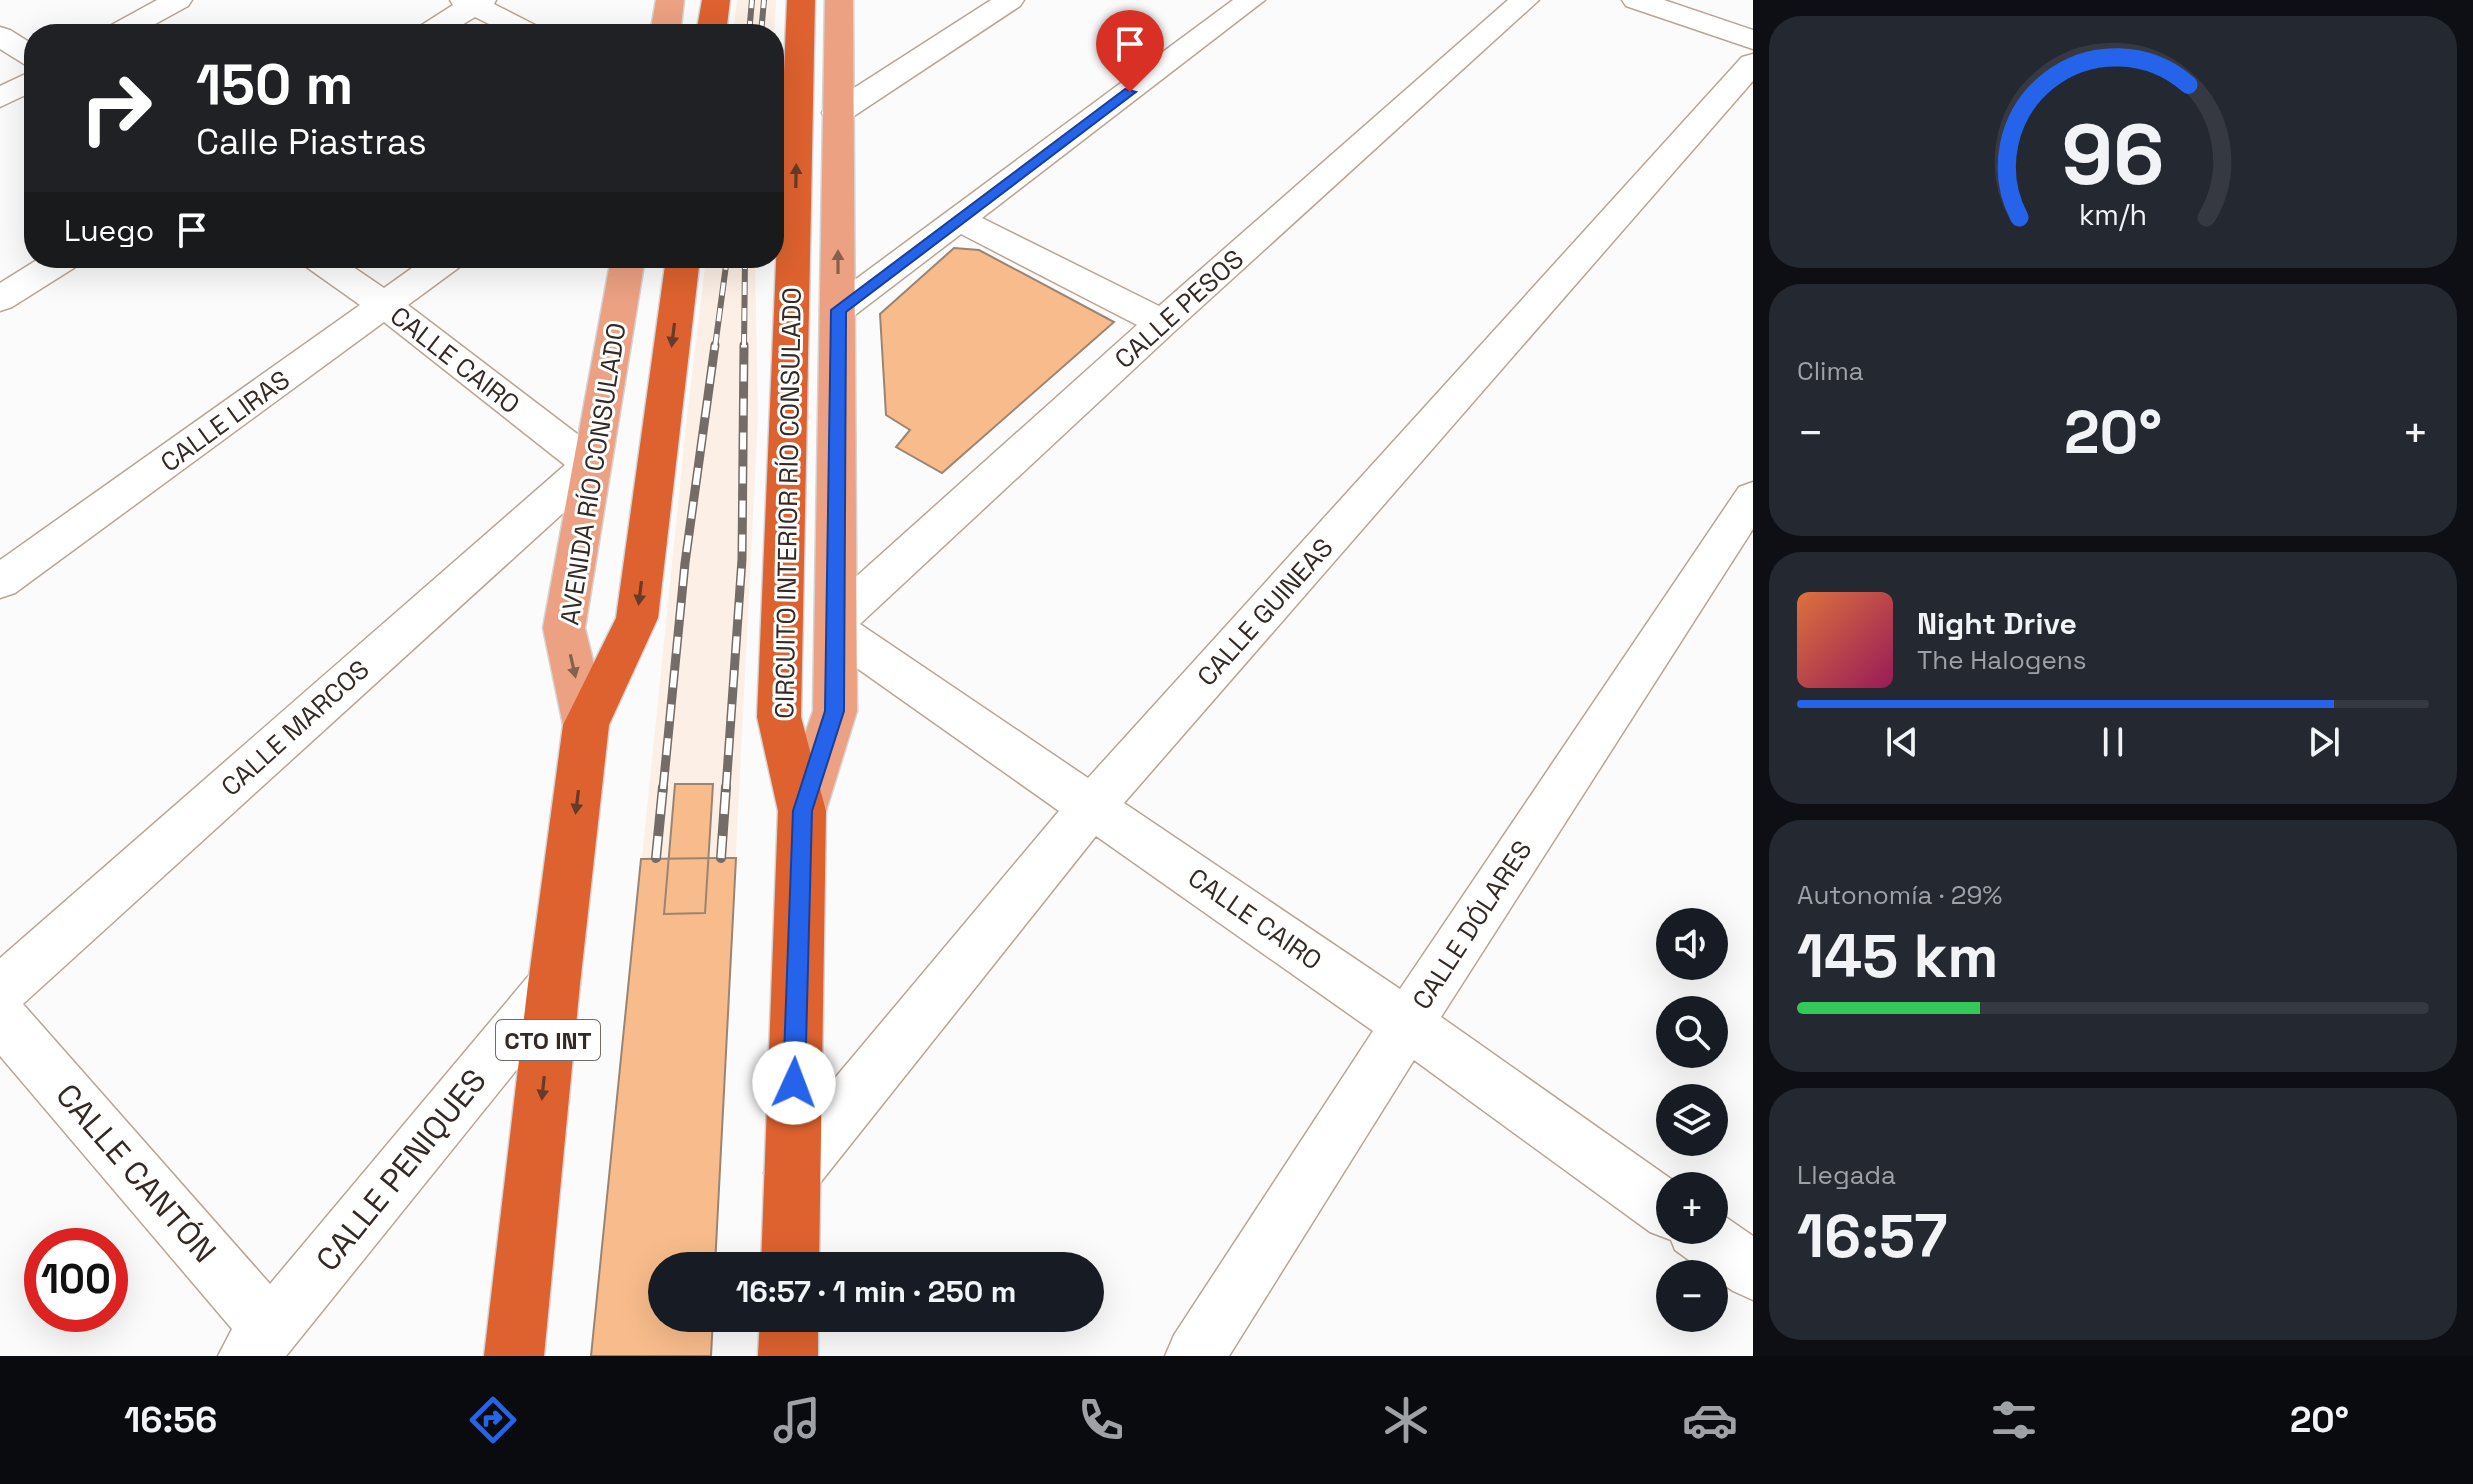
<!DOCTYPE html>
<html lang="es">
<head>
<meta charset="utf-8">
<style>
	body { margin:0; font-family:"Space Grotesk",sans-serif; background:#242831; color:#f1f3f6; height:100vh; display:flex; flex-direction:column; font-size:30px; white-space:nowrap }
	* { box-sizing:border-box; margin:0 }
	p { font-size:26px; color:#9ea1a6 }
	.icon { flex:none; width:44px; height:44px; fill:none; stroke:currentColor; stroke-width:2; stroke-linecap:round; stroke-linejoin:round }
	.map { position:relative; flex:1; overflow:hidden }
	.side { display:flex; flex-direction:column; gap:16px; padding:16px; background:#0d0f14; width:720px }
	.side>* { flex:none }
	.top-card { position:absolute; left:24px; top:24px; width:760px; height:244px; border-radius:32px; box-shadow:0 8px 32px #0002; background:#202124; color:#fff; overflow:hidden }
	.buttons { position:absolute; left:1656px; top:908px; display:grid; gap:16px }
	.buttons a { display:grid; place-items:center; width:72px; height:72px; border-radius:50%; background:#171b24; box-shadow:0 8px 32px #0002; font-size:40px }
	.speed { position:absolute; left:24px; top:1228px; display:flex; gap:16px; font-size:40px; font-weight:700; text-align:center }
	.speed>* { display:grid; place-content:center; width:104px; height:104px; border-radius:50%; background:#171b24; box-shadow:0 8px 32px #0002; line-height:1 }
	.speed .limit { border:12px solid #d22; background:#fff; color:#111 }
	.pin { position:absolute; display:grid; place-items:center; width:68px; height:68px; color:#fff; margin:-82px -34px; border-radius:50% 50% 50% 0; rotate:-45deg; box-shadow:0 0 8px #0007 }
	.pin .icon { rotate:45deg }
	.me { position:absolute; width:88px; margin:-44px; rotate:2deg; stroke-linejoin:round; filter:drop-shadow(0 0 6px #0008) }
	.turn { display:flex; align-items:center; gap:28px; height:168px; padding:0 40px; font-size:36px }
	.turn .icon { width:104px; height:104px; stroke-width:2.5 }
	.turn b { display:block; font-size:56px; line-height:68px }
	.then { display:flex; align-items:center; height:76px; padding:0 40px; background:#0003; gap:16px; font-size:30px }
	.big { font-size:60px; font-weight:800; line-height:1.1 }
	.side .tile { flex:1; display:flex; flex-direction:column; justify-content:center; gap:12px; min-width:0; padding:0 28px; border-radius:32px; background:#242831 }
	.side .dial { align-items:center; gap:0 }
	.dial svg { height:208px; overflow:visible; fill:none; stroke:#363941; stroke-width:7; stroke-linecap:round; text-anchor:middle }
	.dial text { fill:#f1f3f6; stroke:none }
	.song { display:flex; align-items:center; gap:24px }
	.cover { width:96px; height:96px; border-radius:12px; background:linear-gradient(135deg,hsl(20 70% 55%),hsl(330 70% 35%)) }
	.played { height:8px; border-radius:4px; background:linear-gradient(90deg,#2563eb 85%,#363941 85%) }
	.keys { display:flex; justify-content:space-around; direction:ltr }
	.heat { display:flex; justify-content:space-between; align-items:center; font-size:44px; direction:ltr }
	.charge { height:12px; border-radius:6px; background:linear-gradient(90deg,#34c759 29%,#363941 0) }
	.trip { position:absolute; left:648px; top:1252px; width:456px; height:80px; border-radius:40px; background:#171b24; box-shadow:0 8px 32px #0002; font-weight:800; line-height:80px; text-align:center }
	.tab-bar { display:flex; height:128px; justify-content:space-around; align-items:center; background:#090b0e; color:#9ea1a6 }
	.tab-bar .icon { width:56px; height:56px }
	.tab-bar .selected { color:#2563eb }
	.tab-bar b { font-size:36px; color:#f1f3f6 }
	main { display:flex; flex:1; min-height:0 }
	.map>svg:first-child { display:block }
</style>
</head>
<body>
<main>
<div class="map">
<svg width="1753" height="1356" viewBox="0 0 1753 1356">
	<rect width="100%" height="100%" fill="#fbfbfb"/>
	<!-- built -->
	<path fill="#fcefe5" d="M 737,0 L 776,0 L 774,34 L 733,34 Z
		M 706,258 L 755,258 L 758,417 L 715,1266 L 662,1266 L 662,1318 L 591,1356 L 687,417 Z"/>
	<!-- building -->
	<path fill="#f8bc8c" stroke="#9b8472" stroke-width="2" d="M 954,248 L 979,250 L 1114,322 L 942,473 L 896,447 L 910,430 L 886,415 L 880,314 Z
		M 675,784 L 713,784 L 705,913 L 664,914 Z
		M 721,858 L 736,858 L 715,1266 L 662,1266 L 662,1318 L 713,1318 L 711,1356 L 591,1356 L 641,859 Z"/>
	<g fill="none" stroke-linecap="round" stroke-linejoin="round">
		<!-- minor casing -->
		<g stroke="#bca492" stroke-width="3">
			<path id="minor" d="M 157,0 L 192,0 L 188,6 L 137,34 L 101,34 L 106,28 Z
				M 450,0 L 496,0 L 494,4 L 541,28 L 546,34 L 509,34 L 475,17 L 447,34 L 412,34 L 417,28 L 453,5 Z
				M 991,0 L 1024,0 L 1020,6 L 848,120 L 837,122 L 826,120 L 822,113 L 826,106 Z
				M 1233,0 L 1265,0 L 982,218 L 1159,306 L 1508,0 L 1539,0 L 1175,331 L 860,624 L 1088,778 L 1742,57 L 1753,54 L 1753,81 L 1124,803 L 1400,989 L 1739,487 L 1753,482 L 1753,529 L 1441,1017 L 1681,1186 L 1670,1186 L 1670,1230 L 1714,1230 L 1714,1209 L 1753,1236 L 1753,1300 L 1733,1291 L 1714,1278 L 1714,1274 L 1708,1274 L 1675,1250 L 1671,1240 L 1650,1232 L 1414,1060 L 1229,1356 L 1165,1356 L 1174,1335 L 1373,1031 L 1096,836 L 812,1193 L 792,1201 L 772,1193 L 764,1173 L 772,1153 L 1059,811 L 820,642 C 813,629 813,622 820,609 L 1137,325 L 961,234 L 851,318 L 838,322 L 825,318 L 820,310 L 825,302 Z
				M 1622,0 L 1664,0 L 1753,30 L 1753,49 L 1626,6 Z
				M 0,27 L 10,30 L 34,45 L 34,67 L 24,64 L 0,49 Z
				M 34,70 L 34,91 L 0,107 L 0,86 Z
				M 40,258 L 82,258 L 77,266 L 12,307 L 0,311 L 0,283 Z
				M 300,258 L 340,258 L 384,288 L 426,258 L 466,258 L 461,266 L 408,305 L 605,455 L 611,465 L 605,475 L 23,1004 L 270,1284 L 536,967 L 554,960 L 572,967 L 580,984 L 572,1001 L 286,1356 L 218,1356 L 232,1329 L 0,1056 L 0,958 L 565,465 L 384,322 L 15,593 L 0,598 L 0,560 L 360,305 L 305,266 Z"/>
		</g>
		<!-- major casing -->
		<g stroke="#d6d4d3" stroke-width="3">
			<path id="major" d="M 656,0 L 684,0 L 680,34 L 650,34 Z
				M 825,0 L 853,0 L 857,711 L 826,811 L 819,826 L 802,832 L 785,826 L 778,811 L 813,711 Z
				M 611,258 L 645,258 L 585,628 L 609,725 L 602,738 L 586,744 L 570,738 L 563,725 L 543,628 Z"/>
		</g>
		<!-- highway casing -->
		<g stroke="#d6d4d3" stroke-width="3">
			<path id="highway" d="M 702,0 L 730,0 L 726,34 L 696,34 Z
				M 787,0 L 815,0 L 801,717 L 826,811 L 819,1266 L 761,1266 L 778,811 L 757,717 Z
				M 666,258 L 700,258 L 658,618 L 609,725 L 580,984 L 544,1356 L 484,1356 L 528,984 L 563,725 L 616,618 Z
				M 760,1318 L 818,1318 L 818,1356 L 758,1356 Z"/>
		</g>
		<!-- minor -->
		<use href="#minor" fill="#fff" fill-rule="evenodd"/>
		<!-- major -->
		<use href="#major" fill="#eba182" fill-rule="evenodd"/>
		<!-- highway -->
		<use href="#highway" fill="#de622f" fill-rule="evenodd"/>
		<!-- rail-far2 casing -->
		<g stroke="#736c68" stroke-width="6">
			<path id="rail-far2" d="M 749,34 L 752,0
				M 761,34 L 764,0
				M 715,347 L 727,258
				M 744,347 L 745,258"/>
		</g>
		<!-- rail-far1 casing -->
		<g stroke="#736c68" stroke-width="9">
			<path id="rail-far1" d="M 663,789 L 685,563 L 715,345
				M 726,789 L 742,559 L 744,345"/>
		</g>
		<!-- rail casing -->
		<g stroke="#736c68" stroke-width="10">
			<path id="rail" d="M 656,858 L 663,787
				M 721,858 L 726,787"/>
		</g>
		<!-- rail-far2 -->
		<use href="#rail-far2" stroke="#fff" stroke-width="4" stroke-dasharray="13" stroke-linecap="butt"/>
		<!-- rail-far1 -->
		<use href="#rail-far1" stroke="#fff" stroke-width="6" stroke-dasharray="17" stroke-linecap="butt"/>
		<!-- rail -->
		<use href="#rail" stroke="#fff" stroke-width="7" stroke-dasharray="22" stroke-linecap="butt"/>
	</g>
	<!-- one-way arrows -->
	<defs><path id="oneway-solid" d="M-6-.8H1V-3.2L6.5 0L1 3.2V.8H-6Z" transform="scale(2)"/></defs>
	<g fill="#673b27">
		<use href="#oneway-solid" transform="translate(796 176) rotate(-89)"/>
		<use href="#oneway-solid" transform="translate(673 335) rotate(97)"/>
		<use href="#oneway-solid" transform="translate(640 593) rotate(97)"/>
		<use href="#oneway-solid" transform="translate(577 802) rotate(97)"/>
		<use href="#oneway-solid" transform="translate(543 1088) rotate(96)"/>
	</g>
	<g fill="#86604e">
		<use href="#oneway-solid" transform="translate(838 262) rotate(-90)"/>
		<use href="#oneway-solid" transform="translate(573 666) rotate(77)"/>
	</g>
	<!-- route -->
	<path fill="#2563eb" stroke="#184099" stroke-width="2" d="M 1125,89 L 1136,92 L 846,312 L 844,711 L 812,811 L 805,1083 L 802,1091 L 794,1094 L 787,1091 L 783,1083 L 793,811 L 825,711 L 831,310 Z"/>
	<g text-anchor="middle" dominant-baseline="central" stroke-width="6" stroke-linejoin="round" paint-order="stroke">
		<!-- shield labels -->
		<rect fill="#fff" stroke="#716a65" stroke-width="2" x="496" y="1020" width="104" height="40" rx="6"/>
		<g font-size="24" font-weight="bold" fill="#342a23">
			<text x="548" y="1040">CTO INT</text>
		</g>
		<!-- street labels -->
		<g font-size="26" fill="#342a23" stroke="#fff">
			<text transform="translate(1179 309) rotate(-42)">CALLE PESOS</text>
			<text transform="translate(455 360) rotate(38)">CALLE CAIRO</text>
			<text transform="translate(225 421) rotate(-36)">CALLE LIRAS</text>
			<text transform="translate(593 474) rotate(-81)">AVENIDA RÍO CONSULADO</text>
			<text transform="translate(788 503) rotate(-89)">CIRCUITO INTERIOR RÍO CONSULADO</text>
			<text transform="translate(1265 612) rotate(-48)">CALLE GUINEAS</text>
			<text transform="translate(295 728) rotate(-42)">CALLE MARCOS</text>
			<text transform="translate(1255 919) rotate(35)">CALLE CAIRO</text>
			<text transform="translate(1472 925) rotate(-57)">CALLE DÓLARES</text>
		</g>
		<!-- near-street labels -->
		<g font-size="32" fill="#342a23" stroke="#fff">
			<text transform="translate(401 1170) rotate(-51)">CALLE PENIQUES</text>
			<text transform="translate(136 1173) rotate(49)">CALLE CANTÓN</text>
		</g>
	</g>
</svg>
<div class="buttons">
<a><svg class="icon" aria-label="sound" viewBox="0 0 24 24"><path d="M4 9h4l5-4v14l-5-4H4zM17 9q2 3 0 6"/></svg></a>
<a><svg class="icon" aria-label="search" viewBox="0 0 24 24"><circle cx="10" cy="10" r="6"/><path d="M15 15l6 6"/></svg></a>
<a><svg class="icon" aria-label="layers" viewBox="0 0 24 24"><path d="M12 4l9 5-9 5-9-5zM3 14l9 5 9-5"/></svg></a>
<a>+</a>
<a>−</a>
</div>
<div class="speed"><div class="limit">100</div></div>
<div class="pin" style="left:1130px;top:92px;background:#d93025"><svg class="icon" aria-label="arrive" viewBox="0 0 24 24"><path d="M6 21V4h12l-3 4 3 4H6"/></svg></div>
<svg class="me" style="left:794px;top:1083px" viewBox="-20 -20 40 40"><circle r="19" fill="#fff"/><path d="M0-13L10 11 0 6-10 11z" fill="#2563eb"/></svg>
<div class="trip">16:57 · 1 min · 250 m</div>
<div class="top-card">
<div class="turn"><svg class="icon" aria-label="right" viewBox="0 0 24 24"><path d="M7 20v-9h11M14 6l5 5-5 5"/></svg><div><b>150 m</b>Calle Piastras</div></div>
<div class="then">Luego<svg class="icon" aria-label="arrive" viewBox="0 0 24 24"><path d="M6 21V4h12l-3 4 3 4H6"/></svg></div>
</div>
</div>
<section class="side">
<div class="tile dial"><svg viewBox="0 0 100 80">
<path d="M14 69A42 42 0 1 1 86 69"/>
<path d="M14 69A42 42 0 0 1 79 18" stroke="#2563eb"/>
<text x="50" y="56" font-size="32" font-weight="700">96</text>
<text x="50" y="72" font-size="11">km/h</text>
</svg></div>
<div class="tile"><p>Clima</p>
<div class="heat"><a>−</a><b class="big">20°</b><a>+</a></div>
</div>
<div class="tile">
<div class="song"><i class="cover"></i><div><b>Night Drive</b><p>The Halogens</p></div></div>
<div class="played"></div>
<div class="keys"><svg class="icon" aria-label="previous" viewBox="0 0 24 24"><path d="M18 5L8 12l10 7zM5 5v14"/></svg><svg class="icon" aria-label="pause" viewBox="0 0 24 24"><path d="M8 5v14M16 5v14"/></svg><svg class="icon" aria-label="next" viewBox="0 0 24 24"><path d="M6 5l10 7-10 7zM19 5v14"/></svg></div>
</div>
<div class="tile"><p>Autonomía · 29%</p><b class="big">145 km</b><div class="charge"></div></div>
<div class="tile"><p>Llegada</p><b class="big">16:57</b></div>
</section>
</main>
<nav class="tab-bar">
<b>16:56</b>
<svg class="icon selected" aria-label="directions" viewBox="0 0 24 24"><path d="M12 3l9 9-9 9-9-9zM9 14v-3h6M13 9l2 2-2 2"/></svg>
<svg class="icon" aria-label="music" viewBox="0 0 24 24"><path d="M9 18V5l10-2v13"/><circle cx="6" cy="18" r="3"/><circle cx="16" cy="16" r="3"/></svg>
<svg class="icon" aria-label="phone" viewBox="0 0 24 24"><path d="M5 4h4l2 5-3 2q2 4 5 5l2-3 5 2v4C11 20 4 13 5 4z"/></svg>
<svg class="icon" aria-label="climate" viewBox="0 0 24 24"><path d="M12 3v18M4 7l16 10M4 17L20 7"/></svg>
<svg class="icon" aria-label="car" viewBox="0 0 24 24"><path d="M5 17H2v-5l4-1 3-4h7l3 4 3 1v5h-3M9 17h6M6 11h13"/><circle cx="7" cy="17" r="2"/><circle cx="17" cy="17" r="2"/></svg>
<svg class="icon" aria-label="filters" viewBox="0 0 24 24"><path d="M4 7h16M4 17h16"/><circle cx="9" cy="7" r="2"/><circle cx="15" cy="17" r="2"/></svg>
<b>20°</b>
</nav>
</body>
</html>
